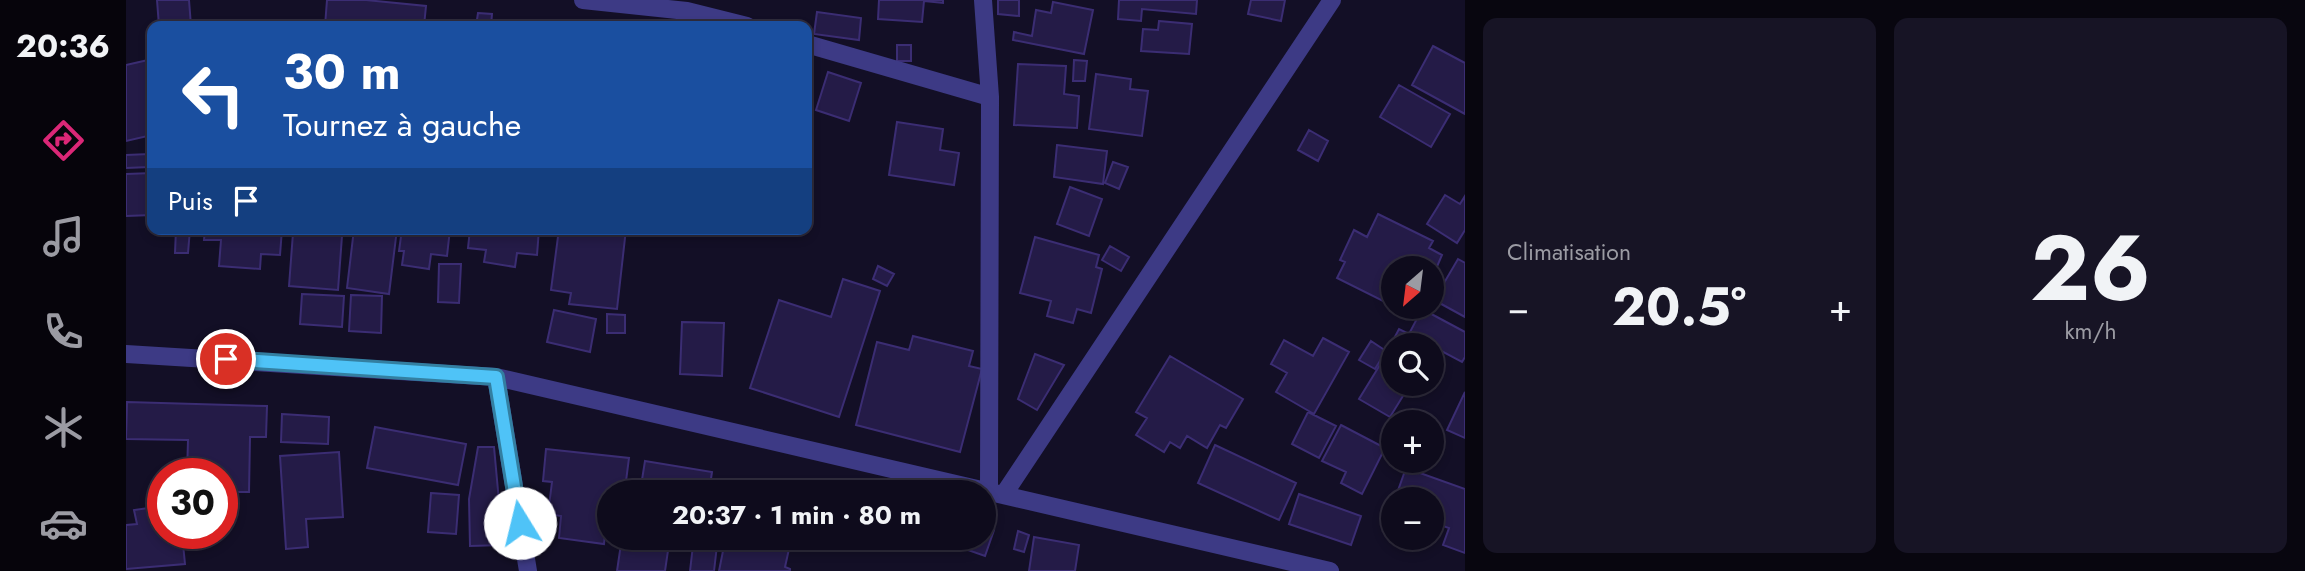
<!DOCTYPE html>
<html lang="fr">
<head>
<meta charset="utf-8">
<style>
	body { margin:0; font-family:Jost,sans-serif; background:#171425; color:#f1f3f6; height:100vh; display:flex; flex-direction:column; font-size:26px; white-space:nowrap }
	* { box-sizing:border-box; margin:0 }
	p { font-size:23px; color:#9b9ba3 }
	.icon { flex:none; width:38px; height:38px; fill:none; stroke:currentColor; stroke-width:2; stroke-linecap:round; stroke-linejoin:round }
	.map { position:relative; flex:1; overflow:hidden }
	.sheet { display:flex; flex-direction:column; gap:18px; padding:18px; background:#08060f; width:840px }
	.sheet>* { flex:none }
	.banner { position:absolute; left:21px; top:21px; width:665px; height:214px; border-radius:14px; box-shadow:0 4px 10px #0003,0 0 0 2px #2e2b3b; background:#1a4fa0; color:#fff; overflow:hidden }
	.needle { width:46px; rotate:208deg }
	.tools { position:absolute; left:1255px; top:256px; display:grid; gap:14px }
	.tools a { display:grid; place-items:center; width:63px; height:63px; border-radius:50%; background:#0e0b1c; box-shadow:0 4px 10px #0003,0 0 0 2px #2e2b3b; font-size:35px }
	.speed { position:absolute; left:21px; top:458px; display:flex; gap:14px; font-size:35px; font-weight:700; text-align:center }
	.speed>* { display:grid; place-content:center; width:91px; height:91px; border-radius:50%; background:#0e0b1c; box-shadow:0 4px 10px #0003,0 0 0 2px #2e2b3b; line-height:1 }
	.speed .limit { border:10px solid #d22; background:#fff; color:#111 }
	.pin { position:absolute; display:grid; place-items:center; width:60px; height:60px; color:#fff; margin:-30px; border:4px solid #fff; border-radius:50%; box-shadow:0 2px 7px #0007 }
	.me { position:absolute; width:77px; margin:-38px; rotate:351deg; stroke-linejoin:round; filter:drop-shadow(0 0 5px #0008) }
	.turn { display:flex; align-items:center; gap:24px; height:147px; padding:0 21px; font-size:32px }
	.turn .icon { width:91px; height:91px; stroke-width:2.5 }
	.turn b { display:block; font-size:49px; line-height:60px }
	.then { display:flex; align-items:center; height:66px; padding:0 21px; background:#0003; gap:14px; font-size:26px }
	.big { font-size:52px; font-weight:700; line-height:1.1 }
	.sheet .tile { flex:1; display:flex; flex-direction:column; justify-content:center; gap:10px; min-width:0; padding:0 24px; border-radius:14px; background:#171425 }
	.sheet .dial { align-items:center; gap:0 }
	.dial b { font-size:91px; line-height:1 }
	.heat { display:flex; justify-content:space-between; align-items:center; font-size:38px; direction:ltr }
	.sheet .tiles { flex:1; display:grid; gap:18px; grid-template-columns:repeat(2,1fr) }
	.trip { position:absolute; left:471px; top:480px; width:399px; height:70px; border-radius:35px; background:#0e0b1c; box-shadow:0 4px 10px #0003,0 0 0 2px #2e2b3b; font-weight:700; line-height:70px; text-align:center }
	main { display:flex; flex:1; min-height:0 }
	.dock { display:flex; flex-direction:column; width:126px; justify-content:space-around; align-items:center; background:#06040b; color:#9b9ba3 }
	.dock .icon { width:49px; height:49px }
	.dock .on { color:#db2777 }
	.dock b { font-size:32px; color:#f1f3f6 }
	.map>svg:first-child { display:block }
</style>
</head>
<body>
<main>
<nav class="dock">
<b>20:36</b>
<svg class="icon on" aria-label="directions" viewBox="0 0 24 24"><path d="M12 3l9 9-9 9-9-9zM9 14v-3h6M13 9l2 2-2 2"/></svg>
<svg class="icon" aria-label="music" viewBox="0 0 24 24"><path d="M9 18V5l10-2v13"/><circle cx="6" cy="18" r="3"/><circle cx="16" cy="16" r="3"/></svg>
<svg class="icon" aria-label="phone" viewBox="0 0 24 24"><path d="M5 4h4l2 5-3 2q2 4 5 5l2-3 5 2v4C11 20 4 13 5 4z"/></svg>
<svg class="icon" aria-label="climate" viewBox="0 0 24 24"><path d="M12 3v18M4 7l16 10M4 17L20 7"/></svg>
<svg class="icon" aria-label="car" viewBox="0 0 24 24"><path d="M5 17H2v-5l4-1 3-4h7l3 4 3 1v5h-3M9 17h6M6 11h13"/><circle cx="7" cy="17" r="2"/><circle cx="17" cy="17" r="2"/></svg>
</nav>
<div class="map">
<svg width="1339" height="571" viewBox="0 0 1339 571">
	<rect width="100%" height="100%" fill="#130f26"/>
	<!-- building -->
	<path fill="#241b47" stroke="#3b2d73" stroke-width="2" d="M 31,0 L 63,0 L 65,26 L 33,26 Z
		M 201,0 L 240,0 L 300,6 L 298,26 L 199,26 Z
		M 753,0 L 817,0 L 817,3 L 798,1 L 796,22 L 752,19 Z
		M 872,0 L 893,0 L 893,16 L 872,14 Z
		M 993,0 L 1071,0 L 1070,14 L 1016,9 L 1015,21 L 992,19 Z
		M 1125,0 L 1159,0 L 1155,21 L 1122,14 Z
		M 927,2 L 967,10 L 958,54 L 887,40 L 888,32 L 906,36 L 910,10 L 925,13 Z
		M 691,12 L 735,18 L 733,40 L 688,34 Z
		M 352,13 L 366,14 L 365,26 L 350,26 Z
		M 1033,21 L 1066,24 L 1063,54 L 1015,51 L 1017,29 L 1032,30 Z
		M 771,45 L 785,45 L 785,61 L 771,61 Z
		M 1307,46 L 1339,63 L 1339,114 L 1286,85 Z
		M 22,60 L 24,69 L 26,69 L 26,135 L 0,141 L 0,65 Z
		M 948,60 L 961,61 L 959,81 L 947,81 Z
		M 892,64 L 940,66 L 938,94 L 953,96 L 951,128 L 888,125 Z
		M 702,72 L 735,83 L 723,121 L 690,110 Z
		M 970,74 L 1005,79 L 1004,89 L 1022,91 L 1016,136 L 963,129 Z
		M 1273,85 L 1324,114 L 1305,147 L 1254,117 Z
		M 771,122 L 817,129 L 814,150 L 833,153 L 828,185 L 763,175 Z
		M 1183,130 L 1202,141 L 1192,161 L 1172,150 Z
		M 931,145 L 981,151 L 977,184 L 928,177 Z
		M 23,154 L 23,167 L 0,168 L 0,155 Z
		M 987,162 L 1002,167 L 993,189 L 979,183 Z
		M 26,173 L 26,215 L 0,216 L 0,174 Z
		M 944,187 L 976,199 L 963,236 L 931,224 Z
		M 1319,195 L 1334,204 L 1339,196 L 1339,230 L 1331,243 L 1301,224 Z
		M 1252,214 L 1307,241 L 1303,248 L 1316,255 L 1310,269 L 1296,262 L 1294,268 L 1267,268 L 1267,306 L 1211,278 L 1219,262 L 1214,260 L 1228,230 L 1241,237 Z
		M 50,229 L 64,229 L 62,253 L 49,253 Z
		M 79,229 L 156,229 L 154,255 L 135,254 L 134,269 L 93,266 L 95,240 L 78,240 Z
		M 228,229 L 271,229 L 263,294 L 221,288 Z
		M 276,229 L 324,229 L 321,256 L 305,254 L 303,269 L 276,265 L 278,251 L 273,251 Z
		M 344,229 L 413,229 L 411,255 L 391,253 L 389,267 L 358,262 L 360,250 L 342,248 Z
		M 433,229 L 500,229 L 491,309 L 443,304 L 445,293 L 425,290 Z
		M 167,233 L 216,236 L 212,290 L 163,286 Z
		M 909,237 L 973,255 L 970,267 L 976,269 L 965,313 L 951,309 L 947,323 L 921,316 L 925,301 L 894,293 Z
		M 984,246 L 1003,257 L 995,271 L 976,260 Z
		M 1332,259 L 1339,263 L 1339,317 L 1308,300 Z
		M 313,264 L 335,264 L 333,303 L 312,302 Z
		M 752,266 L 768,274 L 761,286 L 747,279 Z
		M 717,279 L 754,291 L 713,417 L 624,388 L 653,300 L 705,317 Z
		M 176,294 L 218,296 L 216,327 L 174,324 Z
		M 225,295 L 256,296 L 255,333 L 223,331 Z
		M 1296,309 L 1339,332 L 1339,357 L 1336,362 L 1310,348 L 1306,356 L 1306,345 L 1267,345 L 1267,350 L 1263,348 L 1273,329 L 1283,334 Z
		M 428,310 L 470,319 L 464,352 L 421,342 Z
		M 481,314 L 499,315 L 499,333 L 481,333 Z
		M 556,322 L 598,323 L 596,376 L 554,374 Z
		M 787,336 L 847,351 L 843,366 L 856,369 L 834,452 L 730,425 L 751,342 L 783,350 Z
		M 1197,338 L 1223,352 L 1188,414 L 1150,392 L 1161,373 L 1145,364 L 1158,340 L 1187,356 Z
		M 1245,341 L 1260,351 L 1249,369 L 1233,360 Z
		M 909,354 L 938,365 L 911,410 L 892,399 Z
		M 1260,355 L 1267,359 L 1267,383 L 1285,383 L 1264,417 L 1233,399 Z
		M 1044,356 L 1117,399 L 1100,428 L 1094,425 L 1081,448 L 1061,436 L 1054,448 L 1044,442 L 1038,452 L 1010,435 L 1021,418 L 1010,412 Z
		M 1339,392 L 1339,438 L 1321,430 Z
		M 1,402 L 141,406 L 140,437 L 124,437 L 123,492 L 96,492 L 96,474 L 61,474 L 62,440 L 0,439 Z
		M 1182,412 L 1210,426 L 1193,458 L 1166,444 Z
		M 156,414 L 203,417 L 202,444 L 155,442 Z
		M 1215,425 L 1259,448 L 1236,494 L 1215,483 L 1220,472 L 1196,461 Z
		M 249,427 L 340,444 L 332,485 L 241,468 Z
		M 1089,445 L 1170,483 L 1153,520 L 1072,483 Z
		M 352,447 L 368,447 L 377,545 L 344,546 L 343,499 Z
		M 420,449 L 503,458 L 499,489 L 484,488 L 478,544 L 433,538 L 435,516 L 422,514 L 426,482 L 417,481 Z
		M 213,452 L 217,517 L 180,519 L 182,547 L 160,549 L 154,456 Z
		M 519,461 L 586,472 L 583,492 L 550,492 L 515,486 Z
		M 1280,468 L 1339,489 L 1339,553 L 1317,545 L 1323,528 L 1306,522 L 1306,499 L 1269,499 Z
		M 305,493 L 333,495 L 330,534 L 302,532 Z
		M 1173,494 L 1235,516 L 1225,545 L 1163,524 Z
		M 37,506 L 37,534 L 56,534 L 59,564 L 0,569 L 0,525 L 11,524 L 8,510 Z
		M 858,526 L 868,530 L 859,556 L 836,548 L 840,537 L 858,537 Z
		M 892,531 L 903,535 L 898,552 L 888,549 Z
		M 496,537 L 544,537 L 539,571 L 491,571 Z
		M 568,537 L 592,537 L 588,571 L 564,571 Z
		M 631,537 L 665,540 L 659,567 L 664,569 L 664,571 L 593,571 L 599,541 L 629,546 Z
		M 908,537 L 953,545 L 949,571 L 903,571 Z"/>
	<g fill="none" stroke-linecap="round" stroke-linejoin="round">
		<!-- minor -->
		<path stroke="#3d3a85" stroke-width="18" d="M 457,0 L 561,11 L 621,26
			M 857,0 L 864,97 L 863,490
			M 681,44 L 864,97
			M 0,354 L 370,377 L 1204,571
			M 370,377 L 402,571
			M 878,494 L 1206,0"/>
	</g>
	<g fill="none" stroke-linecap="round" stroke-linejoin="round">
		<!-- route casing -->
		<g stroke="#337fa1" stroke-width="18">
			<path id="route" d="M 100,359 L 370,377 L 394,523"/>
		</g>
		<!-- route -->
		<use href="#route" stroke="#4fc3f7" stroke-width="12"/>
	</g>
</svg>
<div class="tools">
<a><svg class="needle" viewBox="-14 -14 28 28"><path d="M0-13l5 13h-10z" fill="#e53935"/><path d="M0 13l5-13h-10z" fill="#9b9ba3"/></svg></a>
<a><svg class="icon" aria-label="search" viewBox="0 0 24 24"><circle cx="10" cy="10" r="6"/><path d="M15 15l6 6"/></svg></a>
<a>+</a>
<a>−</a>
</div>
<div class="speed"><div class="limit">30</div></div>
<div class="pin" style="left:100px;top:359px;background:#d93025"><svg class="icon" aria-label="arrive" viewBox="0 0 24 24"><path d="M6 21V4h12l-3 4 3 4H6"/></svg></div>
<svg class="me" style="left:394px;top:523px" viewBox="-20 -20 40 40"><circle r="19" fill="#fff"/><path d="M0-13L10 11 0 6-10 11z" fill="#4fc3f7"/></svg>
<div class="trip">20:37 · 1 min · 80 m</div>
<div class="banner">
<div class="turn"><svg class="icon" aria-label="left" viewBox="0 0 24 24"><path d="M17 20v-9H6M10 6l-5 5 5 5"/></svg><div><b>30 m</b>Tournez à gauche</div></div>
<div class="then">Puis<svg class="icon" aria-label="arrive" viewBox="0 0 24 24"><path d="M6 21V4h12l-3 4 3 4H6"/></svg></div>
</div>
</div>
<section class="sheet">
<div class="tiles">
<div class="tile"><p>Climatisation</p>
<div class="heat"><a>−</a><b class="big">20.5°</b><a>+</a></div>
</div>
<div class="tile dial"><b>26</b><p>km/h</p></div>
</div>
</section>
</main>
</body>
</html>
